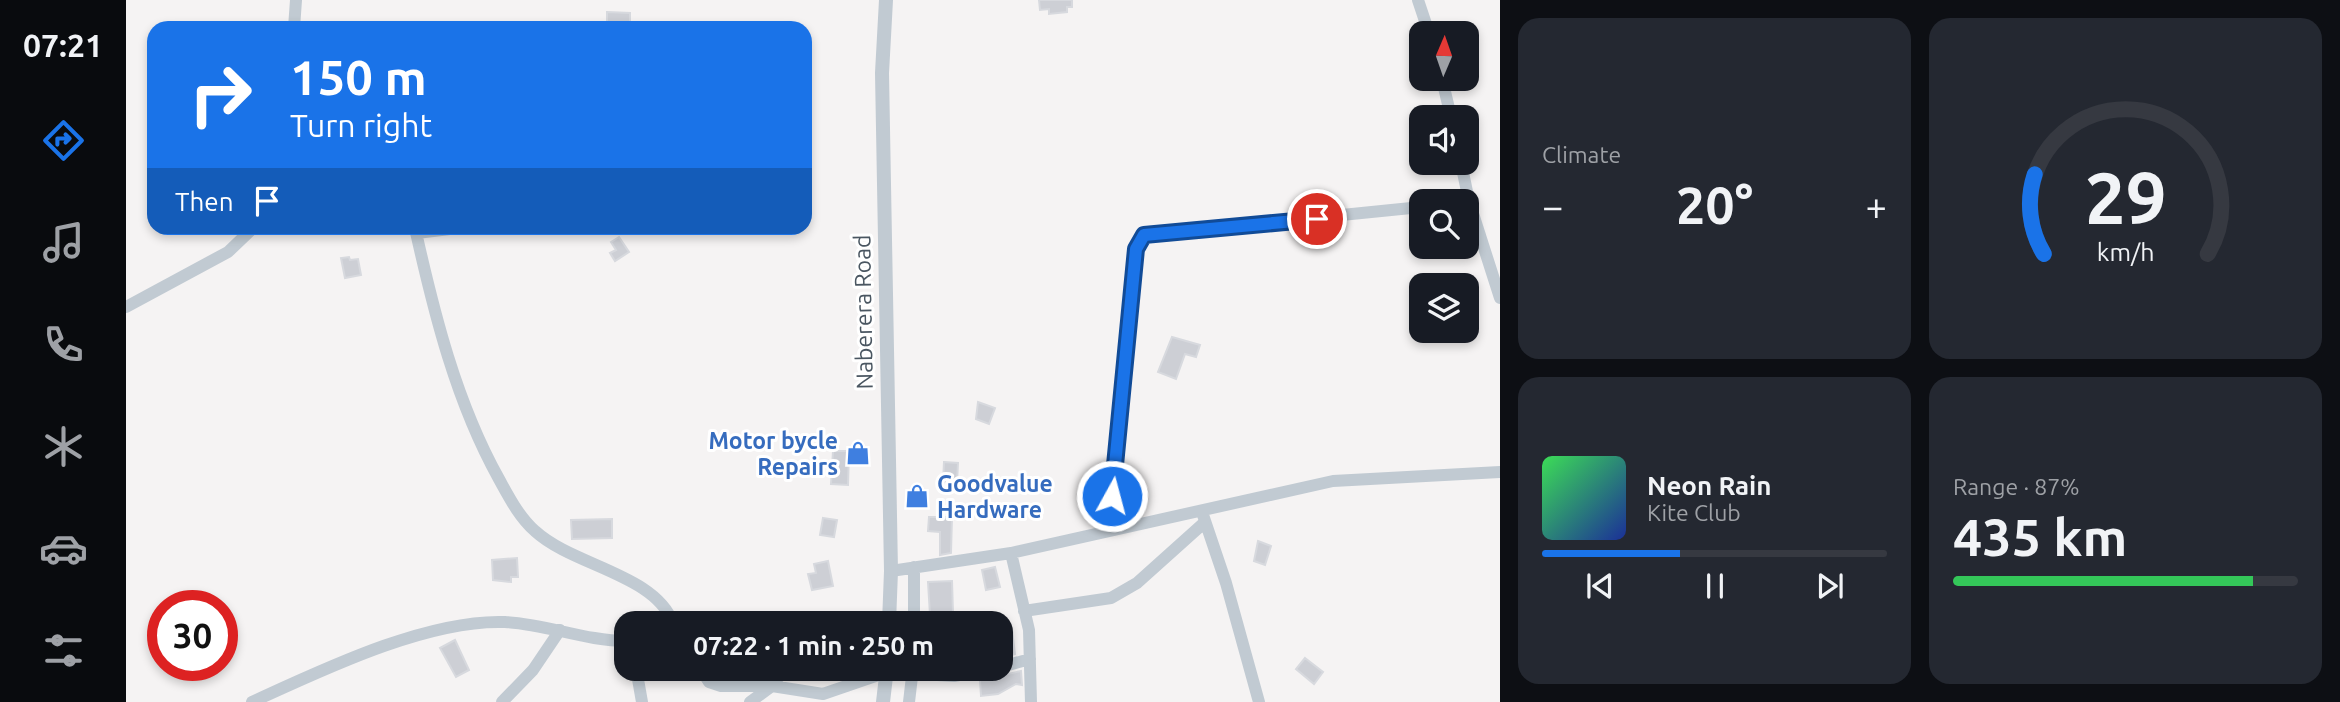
<!DOCTYPE html>
<html lang="en">
<head>
<meta charset="utf-8">
<style>
	body { margin:0; font-family:Ubuntu,sans-serif; background:#242831; color:#f1f3f6; height:100vh; display:flex; flex-direction:column; font-size:26px; white-space:nowrap }
	* { box-sizing:border-box; margin:0 }
	p { font-size:23px; color:#9ea1a6 }
	.icon { flex:none; width:38px; height:38px; fill:none; stroke:currentColor; stroke-width:2; stroke-linecap:round; stroke-linejoin:round }
	.map { position:relative; flex:1; overflow:hidden }
	.details { display:flex; flex-direction:column; gap:18px; padding:18px; background:#0d0f14; width:840px }
	.details>* { flex:none }
	.guide { position:absolute; left:21px; top:21px; width:665px; height:214px; border-radius:21px; box-shadow:0 4px 10px #0003; background:#1a73e8; color:#fff; overflow:hidden }
	.needle { width:46px; rotate:2deg }
	.buttons { position:absolute; left:1283px; top:21px; display:grid; gap:14px }
	.buttons a { display:grid; place-items:center; width:70px; height:70px; border-radius:14px; background:#171b24; box-shadow:0 4px 10px #0003; font-size:35px }
	.speed { position:absolute; left:21px; top:590px; display:flex; gap:14px; font-size:35px; font-weight:700; text-align:center }
	.speed>* { display:grid; place-content:center; width:91px; height:91px; border-radius:50%; background:#171b24; box-shadow:0 4px 10px #0003; line-height:1 }
	.speed .limit { border:10px solid #d22; background:#fff; color:#111 }
	.pin { position:absolute; display:grid; place-items:center; width:60px; height:60px; color:#fff; margin:-30px; border:4px solid #fff; border-radius:50%; box-shadow:0 2px 7px #0007 }
	.me { position:absolute; width:77px; margin:-38px; rotate:7deg; stroke-linejoin:round; filter:drop-shadow(0 0 5px #0008) }
	.turn { display:flex; align-items:center; gap:24px; height:147px; padding:0 28px; font-size:32px }
	.turn .icon { width:91px; height:91px; stroke-width:2.5 }
	.turn b { display:block; font-size:49px; line-height:60px }
	.then { display:flex; align-items:center; height:66px; padding:0 28px; background:#0003; gap:14px; font-size:26px }
	.big { font-size:52px; font-weight:600; line-height:1.1 }
	.details .tile { flex:1; display:flex; flex-direction:column; justify-content:center; gap:10px; min-width:0; padding:0 24px; border-radius:21px; background:#242831 }
	.details .dial { align-items:center; gap:0 }
	.dial svg { height:182px; overflow:visible; fill:none; stroke:#363941; stroke-width:7; stroke-linecap:round; text-anchor:middle }
	.dial text { fill:#f1f3f6; stroke:none }
	.song { display:flex; align-items:center; gap:21px }
	.cover { width:84px; height:84px; border-radius:10px; background:linear-gradient(135deg,hsl(130 70% 55%),hsl(230 70% 35%)) }
	.played { height:7px; border-radius:4px; background:linear-gradient(90deg,#1a73e8 40%,#363941 40%) }
	.keys { display:flex; justify-content:space-around; direction:ltr }
	.heat { display:flex; justify-content:space-between; align-items:center; font-size:38px; direction:ltr }
	.charge { height:10px; border-radius:5px; background:linear-gradient(90deg,#34c759 87%,#363941 0) }
	.details .tiles { flex:1; display:grid; gap:18px; grid-template-columns:repeat(2,1fr) }
	.trip { position:absolute; left:488px; top:611px; width:399px; height:70px; border-radius:21px; background:#171b24; box-shadow:0 4px 10px #0003; font-weight:600; line-height:70px; text-align:center }
	main { display:flex; flex:1; min-height:0 }
	.tab-bar { display:flex; flex-direction:column; width:126px; justify-content:space-around; align-items:center; background:#090b0e; color:#9ea1a6 }
	.tab-bar .icon { width:49px; height:49px }
	.tab-bar .active { color:#1a73e8 }
	.tab-bar b { font-size:32px; color:#f1f3f6 }
	.map>svg:first-child { display:block }
</style>
</head>
<body>
<main>
<nav class="tab-bar">
<b>07:21</b>
<svg class="icon active" aria-label="directions" viewBox="0 0 24 24"><path d="M12 3l9 9-9 9-9-9zM9 14v-3h6M13 9l2 2-2 2"/></svg>
<svg class="icon" aria-label="music" viewBox="0 0 24 24"><path d="M9 18V5l10-2v13"/><circle cx="6" cy="18" r="3"/><circle cx="16" cy="16" r="3"/></svg>
<svg class="icon" aria-label="phone" viewBox="0 0 24 24"><path d="M5 4h4l2 5-3 2q2 4 5 5l2-3 5 2v4C11 20 4 13 5 4z"/></svg>
<svg class="icon" aria-label="climate" viewBox="0 0 24 24"><path d="M12 3v18M4 7l16 10M4 17L20 7"/></svg>
<svg class="icon" aria-label="car" viewBox="0 0 24 24"><path d="M5 17H2v-5l4-1 3-4h7l3 4 3 1v5h-3M9 17h6M6 11h13"/><circle cx="7" cy="17" r="2"/><circle cx="17" cy="17" r="2"/></svg>
<svg class="icon" aria-label="filters" viewBox="0 0 24 24"><path d="M4 7h16M4 17h16"/><circle cx="9" cy="7" r="2"/><circle cx="15" cy="17" r="2"/></svg>
</nav>
<div class="map">
<svg width="1374" height="702" viewBox="0 0 1374 702">
	<rect width="100%" height="100%" fill="#f5f3f3"/>
	<!-- building -->
	<path fill="#cdcfd5" stroke="#d7d9de" stroke-width="2" d="M 913,0 L 946,0 L 946,7 L 941,7 L 941,12 L 923,14 L 923,9 L 914,10 Z
		M 481,12 L 504,13 L 504,28 L 481,28 Z
		M 493,237 L 503,252 L 489,261 L 484,253 L 490,250 L 485,242 Z
		M 223,257 L 224,260 L 232,259 L 235,275 L 219,278 L 215,258 Z
		M 1046,337 L 1074,345 L 1070,357 L 1059,354 L 1050,379 L 1032,372 Z
		M 852,402 L 869,408 L 863,424 L 850,419 Z
		M 707,451 L 723,451 L 722,485 L 705,484 Z
		M 818,462 L 832,463 L 831,483 L 817,482 Z
		M 803,517 L 826,517 L 825,553 L 814,555 L 814,532 L 802,531 Z
		M 697,518 L 711,520 L 708,537 L 694,535 Z
		M 486,519 L 486,538 L 446,539 L 445,520 Z
		M 1132,541 L 1145,546 L 1139,565 L 1128,561 Z
		M 391,558 L 392,577 L 385,577 L 385,582 L 367,580 L 366,560 Z
		M 702,561 L 707,586 L 686,590 L 682,574 L 690,573 L 688,564 Z
		M 869,567 L 874,587 L 860,590 L 856,570 Z
		M 826,581 L 827,613 L 810,614 L 810,623 L 797,623 L 797,617 L 804,615 L 802,582 Z
		M 886,630 L 889,654 L 878,657 L 875,632 Z
		M 329,640 L 343,670 L 330,677 L 314,648 Z
		M 1179,658 L 1197,672 L 1188,684 L 1170,669 Z
		M 895,671 L 896,685 L 890,684 L 872,694 L 855,696 L 854,680 Z"/>
	<g fill="none" stroke-linecap="round" stroke-linejoin="round">
		<!-- minor -->
		<path stroke="#c1cad2" stroke-width="12" d="M 1292,0 L 1303,33
			M 168,28 L 170,0
			M 1316,79 L 1325,117
			M 1335,163 L 1343,201 L 1374,298
			M 289,228 C 308,313 330,402 373,479 C 383,497 393,517 409,531 C 447,566 529,574 547,623
			M 291,233 L 332,228
			M 0,307 L 102,252 L 127,228
			M 1077,515 L 1100,583 L 1133,702
			M 978,531 L 988,485 L 1010,249 L 1018,235 L 1295,207
			M 885,553 L 903,630 L 905,702
			M 765,571 L 885,553 L 1207,481 L 1374,472
			M 898,611 L 985,598 L 1011,583 L 1079,522
			M 788,623 L 788,567
			M 875,667 L 904,659
			M 510,668 L 516,702
			M 574,668 L 583,682 L 595,686 L 646,686 L 697,694 L 761,672 L 828,676 L 871,668
			M 623,668 L 653,686
			M 126,702 C 196,670 301,619 379,622 C 420,624 460,641 500,641
			M 376,702 L 407,670 L 434,630
			M 624,702 L 646,686
			M 783,702 L 787,668"/>
		<!-- tertiary -->
		<path stroke="#c1cad2" stroke-width="14" d="M 760,0 L 756,73 L 765,571 L 763,623
			M 757,702 L 761,668"/>
	</g>
	<g fill="none" stroke-linecap="round" stroke-linejoin="round">
		<!-- route casing -->
		<g stroke="#114b97" stroke-width="18">
			<path id="route" d="M 986,496 L 1010,249 L 1018,235 L 1191,219"/>
		</g>
		<!-- route -->
		<use href="#route" stroke="#1a73e8" stroke-width="12"/>
	</g>
	<!-- icons -->
	<defs>
		<g id="shop-bare" transform="scale(1.89)"><path d="M-5-2.5h2.3a2.7 3.5 0 0 1 5.4 0H5L5.5 6h-11ZM-1.5-2.5h3a1.5 2.3 0 0 0-3 0Z" fill="#3f7fe0" stroke="#fff" stroke-width="2.5" paint-order="stroke"/></g>
	</defs>
	<g fill-rule="evenodd">
		<use href="#shop-bare" x="732" y="453"/>
		<use href="#shop-bare" x="791" y="496"/>
	</g>
	<g text-anchor="middle" dominant-baseline="central" stroke-width="6" stroke-linejoin="round" paint-order="stroke">
		<!-- street labels -->
		<g font-size="23" fill="#4a5661" stroke="#fff">
			<text transform="translate(737 312) rotate(-91)">Naberera Road</text>
		</g>
		<!-- shop labels -->
		<g font-size="23" font-weight="bold" fill="#366cbe" stroke="#fff" text-anchor="end">
			<text x="712" y="440">Motor bycle<tspan x="712" dy="26">Repairs</tspan></text>
			<text x="811" y="483" text-anchor="start">Goodvalue<tspan x="811" dy="26">Hardware</tspan></text>
		</g>
	</g>
</svg>
<div class="buttons">
<a><svg class="needle" viewBox="-14 -14 28 28"><path d="M0-13l5 13h-10z" fill="#e53935"/><path d="M0 13l5-13h-10z" fill="#9ea1a6"/></svg></a>
<a><svg class="icon" aria-label="sound" viewBox="0 0 24 24"><path d="M4 9h4l5-4v14l-5-4H4zM17 9q2 3 0 6"/></svg></a>
<a><svg class="icon" aria-label="search" viewBox="0 0 24 24"><circle cx="10" cy="10" r="6"/><path d="M15 15l6 6"/></svg></a>
<a><svg class="icon" aria-label="layers" viewBox="0 0 24 24"><path d="M12 4l9 5-9 5-9-5zM3 14l9 5 9-5"/></svg></a>
</div>
<div class="speed"><div class="limit">30</div></div>
<div class="pin" style="left:1191px;top:219px;background:#d93025"><svg class="icon" aria-label="arrive" viewBox="0 0 24 24"><path d="M6 21V4h12l-3 4 3 4H6"/></svg></div>
<svg class="me" style="left:986px;top:496px" viewBox="-20 -20 40 40"><circle r="17" fill="#1a73e8" stroke="#fff" stroke-width="3"/><path d="M0-11L8 9 0 5-8 9z" fill="#fff"/></svg>
<div class="trip">07:22 · 1 min · 250 m</div>
<div class="guide">
<div class="turn"><svg class="icon" aria-label="right" viewBox="0 0 24 24"><path d="M7 20v-9h11M14 6l5 5-5 5"/></svg><div><b>150 m</b>Turn right</div></div>
<div class="then">Then<svg class="icon" aria-label="arrive" viewBox="0 0 24 24"><path d="M6 21V4h12l-3 4 3 4H6"/></svg></div>
</div>
</div>
<section class="details">
<div class="tiles">
<div class="tile"><p>Climate</p>
<div class="heat"><a>−</a><b class="big">20°</b><a>+</a></div>
</div>
<div class="tile dial"><svg viewBox="0 0 100 80">
<path d="M14 69A42 42 0 1 1 86 69"/>
<path d="M14 69A42 42 0 0 1 10 34" stroke="#1a73e8"/>
<text x="50" y="56" font-size="32" font-weight="700">29</text>
<text x="50" y="72" font-size="11">km/h</text>
</svg></div>
<div class="tile">
<div class="song"><i class="cover"></i><div><b>Neon Rain</b><p>Kite Club</p></div></div>
<div class="played"></div>
<div class="keys"><svg class="icon" aria-label="previous" viewBox="0 0 24 24"><path d="M18 5L8 12l10 7zM5 5v14"/></svg><svg class="icon" aria-label="pause" viewBox="0 0 24 24"><path d="M8 5v14M16 5v14"/></svg><svg class="icon" aria-label="next" viewBox="0 0 24 24"><path d="M6 5l10 7-10 7zM19 5v14"/></svg></div>
</div>
<div class="tile"><p>Range · 87%</p><b class="big">435 km</b><div class="charge"></div></div>
</div>
</section>
</main>
</body>
</html>
